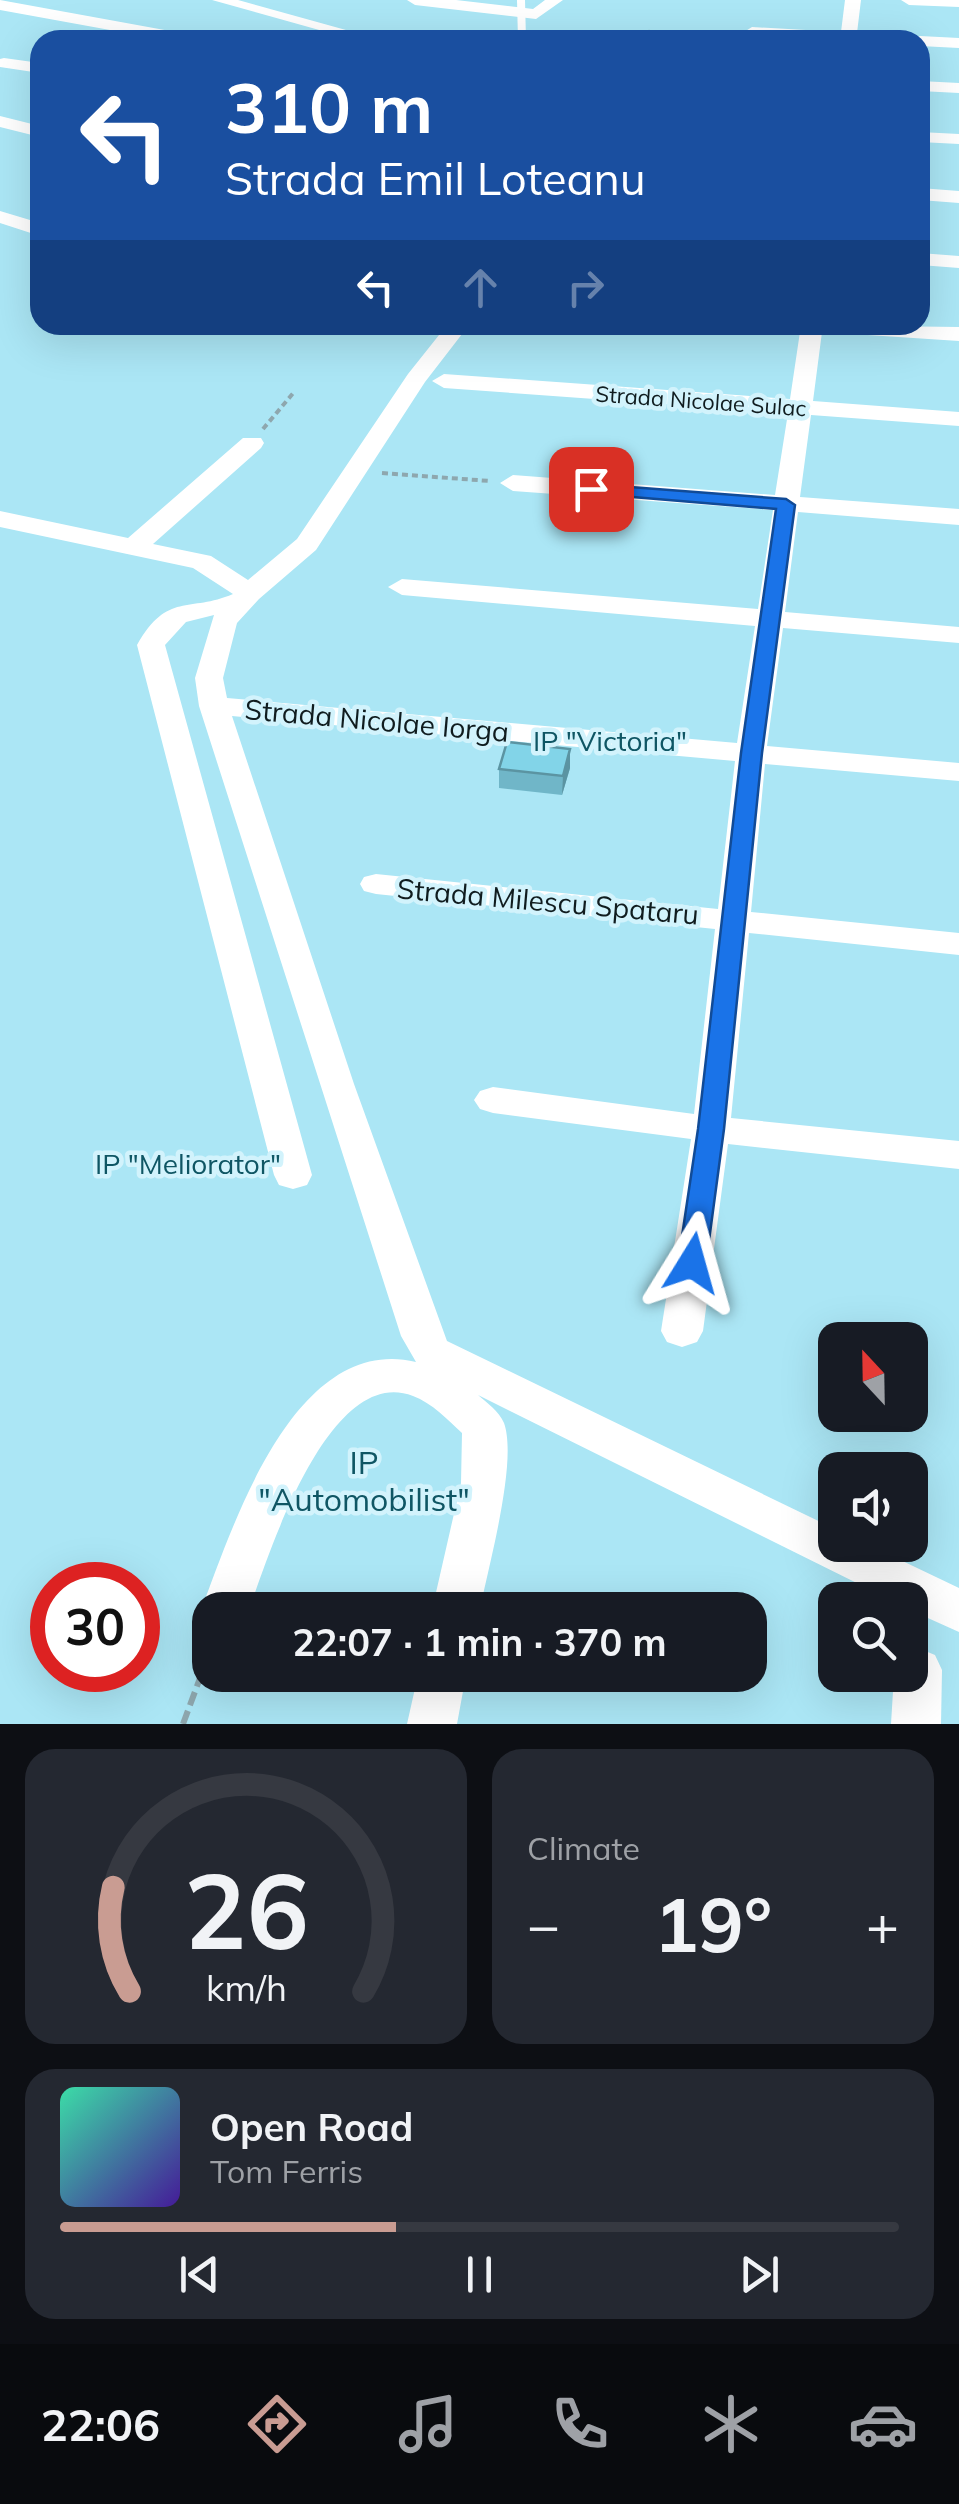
<!DOCTYPE html>
<html lang="en">
<head>
<meta charset="utf-8">
<style>
	body { margin:0; font-family:Mulish,sans-serif; background:#242831; color:#f1f3f6; height:100vh; display:flex; flex-direction:column; font-size:38px; white-space:nowrap }
	* { box-sizing:border-box; margin:0 }
	p { font-size:32px; color:#9ea1a6 }
	.icon { flex:none; width:55px; height:55px; fill:none; stroke:currentColor; stroke-width:2; stroke-linecap:round; stroke-linejoin:round }
	.map { position:relative; height:1724px; overflow:hidden }
	.details { display:flex; flex-direction:column; gap:25px; padding:25px; background:#0d0f14; flex:1 }
	.details>* { flex:none }
	.top-card { position:absolute; left:30px; top:30px; width:900px; height:305px; border-radius:30px; box-shadow:0 10px 40px #0002; background:#1a4fa0; color:#fff; overflow:hidden }
	.needle { width:65px; rotate:338deg }
	.buttons { position:absolute; left:818px; top:1322px; display:grid; gap:20px }
	.buttons a { display:grid; place-items:center; width:110px; height:110px; border-radius:20px; background:#171b24; box-shadow:0 10px 40px #0002; font-size:50px }
	.speed { position:absolute; left:30px; top:1562px; display:flex; gap:20px; font-size:50px; font-weight:700; text-align:center }
	.speed>* { display:grid; place-content:center; width:130px; height:130px; border-radius:50%; background:#171b24; box-shadow:0 10px 40px #0002; line-height:1 }
	.speed .limit { border:15px solid #d22; background:#fff; color:#111 }
	.pin { position:absolute; display:grid; place-items:center; width:85px; height:85px; color:#fff; margin:-42px; border-radius:20px; box-shadow:0 5px 15px #0006 }
	.me { position:absolute; width:110px; margin:-55px; rotate:8deg; stroke-linejoin:round; filter:drop-shadow(0 0 8px #0008) }
	.turn { display:flex; align-items:center; gap:35px; height:210px; padding:0 30px; font-size:45px }
	.turn .icon { width:130px; height:130px; stroke-width:2.5 }
	.turn b { display:block; font-size:70px; line-height:85px }
	.lanes { display:flex; align-items:center; height:95px; padding:0 30px; background:#0003; justify-content:center; gap:50px; direction:ltr }
	.lanes .off { opacity:.35 }
	.big { font-size:75px; font-weight:700; line-height:1.1 }
	.details .card { flex:1; display:flex; flex-direction:column; justify-content:center; gap:15px; min-width:0; padding:0 35px; border-radius:30px; background:#242831 }
	.details .dial { align-items:center; gap:0 }
	.dial svg { height:260px; overflow:visible; fill:none; stroke:#363941; stroke-width:7; stroke-linecap:round; text-anchor:middle }
	.dial text { fill:#f1f3f6; stroke:none }
	.song { display:flex; align-items:center; gap:30px }
	.cover { width:120px; height:120px; border-radius:15px; background:linear-gradient(135deg,hsl(160 70% 55%),hsl(260 70% 35%)) }
	.played { height:10px; border-radius:5px; background:linear-gradient(90deg,#c99c92 40%,#363941 40%) }
	.keys { display:flex; justify-content:space-around; direction:ltr }
	.heat { display:flex; justify-content:space-between; align-items:center; font-size:55px; direction:ltr }
	.details .tiles { flex:1; display:grid; gap:25px; grid-template-columns:1fr 1fr }
	.card:last-child { grid-column:span 2 }
	.trip { position:absolute; left:192px; top:1592px; width:575px; height:100px; border-radius:30px; background:#171b24; box-shadow:0 10px 40px #0002; font-weight:700; line-height:100px; text-align:center }
	.tab-bar { display:flex; height:160px; justify-content:space-around; align-items:center; background:#090b0e; color:#9ea1a6 }
	.tab-bar .icon { width:70px; height:70px }
	.tab-bar .current { color:#c99c92 }
	.tab-bar b { font-size:45px; color:#f1f3f6 }
	.map>svg:first-child { display:block }
</style>
</head>
<body>
<div class="map">
<svg width="959" height="1724" viewBox="0 0 959 1724">
	<rect width="100%" height="100%" fill="#d2f3fc"/>
	<!-- green -->
	<path fill="#abe6f5" fill-rule="evenodd" d="M 0,0 L 959,0 L 959,1724 L 0,1724 ZM 40,40 L 920,40 L 920,325 L 40,325 ZM 835,1340 L 910,1340 L 910,1415 L 835,1415 ZM 835,1470 L 910,1470 L 910,1545 L 835,1545 ZM 52,1585 L 138,1585 L 138,1670 L 52,1670 ZM 835,1600 L 910,1600 L 910,1675 L 835,1675 ZM 210,1610 L 750,1610 L 750,1675 L 210,1675 Z"/>
	<g fill="none" stroke-linecap="round" stroke-linejoin="round">
		<!-- path-far2 -->
		<path stroke="#8ea7ae" stroke-width="2.5" stroke-dasharray="5 2.5" stroke-linecap="butt" d="M 647,40 L 650,30"/>
		<!-- path-far1 -->
		<path stroke="#8ea7ae" stroke-width="4" stroke-dasharray="6 4" stroke-linecap="butt" d="M 263,429 L 295,391
			M 382,473 L 490,481"/>
		<!-- path -->
		<path stroke="#8ea7ae" stroke-width="6" stroke-dasharray="14 6" stroke-linecap="butt" d="M 183,1724 L 210,1651"/>
		<!-- lane -->
		<path fill="#fff" fill-rule="evenodd" d="M 517,0 L 525,0 L 526,40 L 518,40 Z"/>
		<!-- street -->
		<path fill="#fff" fill-rule="evenodd" d="M 0,0 L 192,35 L 200,40 L 165,40 L 0,10 Z
			M 212,0 L 238,0 L 382,40 L 355,40 Z
			M 407,0 L 456,0 L 533,9 L 545,0 L 563,0 L 536,19 L 415,5 Z
			M 845,0 L 861,0 L 857,33 L 900,35 L 908,40 L 752,37 L 744,32 L 752,27 L 841,32 Z
			M 901,0 L 959,0 L 959,7 L 909,5 Z
			M 920,36 L 959,38 L 959,48 L 920,46 L 920,40 L 913,40 Z
			M 4,58 L 40,63 L 40,73 L 0,67 L 0,59 Z
			M 920,81 L 959,83 L 959,93 L 920,91 Z
			M 0,116 L 40,126 L 40,137 L 0,127 Z
			M 920,132 L 959,134 L 959,144 L 920,142 Z
			M 920,188 L 959,191 L 959,203 L 920,200 Z
			M 0,211 L 40,223 L 40,236 L 0,223 Z
			M 920,253 L 959,256 L 959,268 L 920,265 Z
			M 447,325 L 469,325 L 425,382 L 316,550 L 259,599 L 237,623 L 223,678 L 227,698 L 737,743 L 755,626 L 402,595 L 388,587 L 402,579 L 758,609 L 773,510 L 513,491 L 500,483 L 513,475 L 775,495 L 788,413 L 444,388 L 432,381 L 444,374 L 790,399 L 801,325 L 959,327 L 959,341 L 822,332 L 813,401 L 959,412 L 959,426 L 811,415 L 800,497 L 959,509 L 959,525 L 798,512 L 785,612 L 959,627 L 959,643 L 783,628 L 767,746 L 959,763 L 959,781 L 765,764 L 751,912 L 959,933 L 959,955 L 749,933 L 731,1118 L 959,1141 L 959,1169 L 728,1144 L 703,1331 L 697,1342 L 682,1347 L 667,1342 L 661,1331 L 691,1139 L 493,1113 L 480,1109 L 474,1100 L 480,1091 L 493,1087 L 694,1114 L 715,929 L 376,894 L 364,891 L 360,884 L 364,877 L 376,874 L 718,909 L 735,761 L 232,716 L 354,1084 L 447,1341 L 835,1529 L 835,1545 L 869,1545 L 959,1588 L 959,1632 L 910,1610 L 910,1600 L 891,1600 L 478,1395 C 487,1403 499,1411 504,1423 C 518,1462 488,1567 480,1610 L 432,1610 L 461,1483 L 462,1433 C 448,1420 432,1403 413,1396 C 329,1363 268,1556 249,1610 L 210,1610 L 210,1625 L 201,1610 C 233,1526 294,1333 416,1362 L 401,1336 L 199,706 L 195,678 L 214,615 L 186,622 L 165,645 L 312,1175 L 307,1185 L 293,1189 L 279,1185 L 274,1175 L 137,645 C 168,591 189,613 233,594 L 193,568 L 0,527 L 0,511 L 128,538 L 243,438 L 261,438 L 264,443 L 261,448 L 153,544 L 211,556 L 248,580 L 297,539 L 408,374 Z
			M 918,1648 L 935,1655 L 942,1670 L 941,1724 L 891,1724 L 894,1675 L 910,1675 L 910,1651 Z
			M 418,1675 L 466,1675 L 457,1724 L 407,1724 Z"/>
	</g>
	<!-- wall -->
	<path fill="#70b6c8" d="M 570,749 L 570,768 L 562,795 L 499,788 L 499,769 Z"/>
	<!-- shaded-wall -->
	<path fill="#5b94a2" d="M 570,749 L 570,768 L 562,795 L 563,776 Z"/>
	<!-- building -->
	<path fill="#82d4e8" stroke="#5b94a2" stroke-width="2.5" d="M 507,742 L 570,749 L 563,776 L 499,769 Z"/>
	<!-- route -->
	<path fill="#1a73e8" stroke="#114b97" stroke-width="2.5" d="M 591,484 L 786,499 L 795,505 L 762,753 L 724,1129 L 706,1263 L 702,1271 L 692,1274 L 682,1271 L 678,1263 L 698,1129 L 741,753 L 776,509 L 585,493 L 582,489 Z"/>
	<g text-anchor="middle" dominant-baseline="central" stroke-width="9" stroke-linejoin="round" paint-order="stroke">
		<!-- far-street labels -->
		<g font-size="22" fill="#101c1f" stroke="#d2f3fc">
			<text transform="translate(701 401) rotate(4)">Strada Nicolae Sulac</text>
		</g>
		<!-- street labels -->
		<g font-size="28" fill="#101c1f" stroke="#d2f3fc">
			<text transform="translate(377 720) rotate(5)">Strada Nicolae Iorga</text>
			<text transform="translate(548 901) rotate(5)">Strada Milescu Spataru</text>
		</g>
		<!-- park labels -->
		<g font-size="28" fill="#0f5664" stroke="#d2f3fc">
			<text x="610" y="740">IP "Victoria"</text>
			<text x="188" y="1163">IP "Meliorator"</text>
		</g>
		<!-- near-park labels -->
		<g font-size="32" fill="#0f5664" stroke="#d2f3fc">
			<text x="364" y="1462">IP<tspan x="364" dy="37">"Automobilist"</tspan></text>
		</g>
	</g>
</svg>
<div class="buttons">
<a><svg class="needle" viewBox="-14 -14 28 28"><path d="M0-13l5 13h-10z" fill="#e53935"/><path d="M0 13l5-13h-10z" fill="#9ea1a6"/></svg></a>
<a><svg class="icon" aria-label="sound" viewBox="0 0 24 24"><path d="M4 9h4l5-4v14l-5-4H4zM17 9q2 3 0 6"/></svg></a>
<a><svg class="icon" aria-label="search" viewBox="0 0 24 24"><circle cx="10" cy="10" r="6"/><path d="M15 15l6 6"/></svg></a>
</div>
<div class="speed"><div class="limit">30</div></div>
<div class="pin" style="left:591px;top:489px;background:#d93025"><svg class="icon" aria-label="arrive" viewBox="0 0 24 24"><path d="M6 21V4h12l-3 4 3 4H6"/></svg></div>
<svg class="me" style="left:692px;top:1263px" viewBox="-20 -20 40 40"><path d="M0-17L14 15 0 8-14 15z" fill="#1a73e8" stroke="#fff" stroke-width="4"/></svg>
<div class="trip">22:07 · 1 min · 370 m</div>
<div class="top-card">
<div class="turn"><svg class="icon" aria-label="left" viewBox="0 0 24 24"><path d="M17 20v-9H6M10 6l-5 5 5 5"/></svg><div><b>310 m</b>Strada Emil Loteanu</div></div>
<div class="lanes"><svg class="icon" aria-label="left" viewBox="0 0 24 24"><path d="M17 20v-9H6M10 6l-5 5 5 5"/></svg><svg class="icon off" aria-label="ahead" viewBox="0 0 24 24"><path d="M12 20V5M6 11l6-6 6 6"/></svg><svg class="icon off" aria-label="right" viewBox="0 0 24 24"><path d="M7 20v-9h11M14 6l5 5-5 5"/></svg></div>
</div>
</div>
<section class="details">
<div class="tiles">
<div class="card dial"><svg viewBox="0 0 100 80">
<path d="M14 69A42 42 0 1 1 86 69"/>
<path d="M14 69A42 42 0 0 1 9 37" stroke="#c99c92"/>
<text x="50" y="56" font-size="32" font-weight="700">26</text>
<text x="50" y="72" font-size="11">km/h</text>
</svg></div>
<div class="card"><p>Climate</p>
<div class="heat"><a>−</a><b class="big">19°</b><a>+</a></div>
</div>
<div class="card">
<div class="song"><i class="cover"></i><div><b>Open Road</b><p>Tom Ferris</p></div></div>
<div class="played"></div>
<div class="keys"><svg class="icon" aria-label="previous" viewBox="0 0 24 24"><path d="M18 5L8 12l10 7zM5 5v14"/></svg><svg class="icon" aria-label="pause" viewBox="0 0 24 24"><path d="M8 5v14M16 5v14"/></svg><svg class="icon" aria-label="next" viewBox="0 0 24 24"><path d="M6 5l10 7-10 7zM19 5v14"/></svg></div>
</div>
</div>
</section>
<nav class="tab-bar">
<b>22:06</b>
<svg class="icon current" aria-label="directions" viewBox="0 0 24 24"><path d="M12 3l9 9-9 9-9-9zM9 14v-3h6M13 9l2 2-2 2"/></svg>
<svg class="icon" aria-label="music" viewBox="0 0 24 24"><path d="M9 18V5l10-2v13"/><circle cx="6" cy="18" r="3"/><circle cx="16" cy="16" r="3"/></svg>
<svg class="icon" aria-label="phone" viewBox="0 0 24 24"><path d="M5 4h4l2 5-3 2q2 4 5 5l2-3 5 2v4C11 20 4 13 5 4z"/></svg>
<svg class="icon" aria-label="climate" viewBox="0 0 24 24"><path d="M12 3v18M4 7l16 10M4 17L20 7"/></svg>
<svg class="icon" aria-label="car" viewBox="0 0 24 24"><path d="M5 17H2v-5l4-1 3-4h7l3 4 3 1v5h-3M9 17h6M6 11h13"/><circle cx="7" cy="17" r="2"/><circle cx="17" cy="17" r="2"/></svg>
</nav>
</body>
</html>
